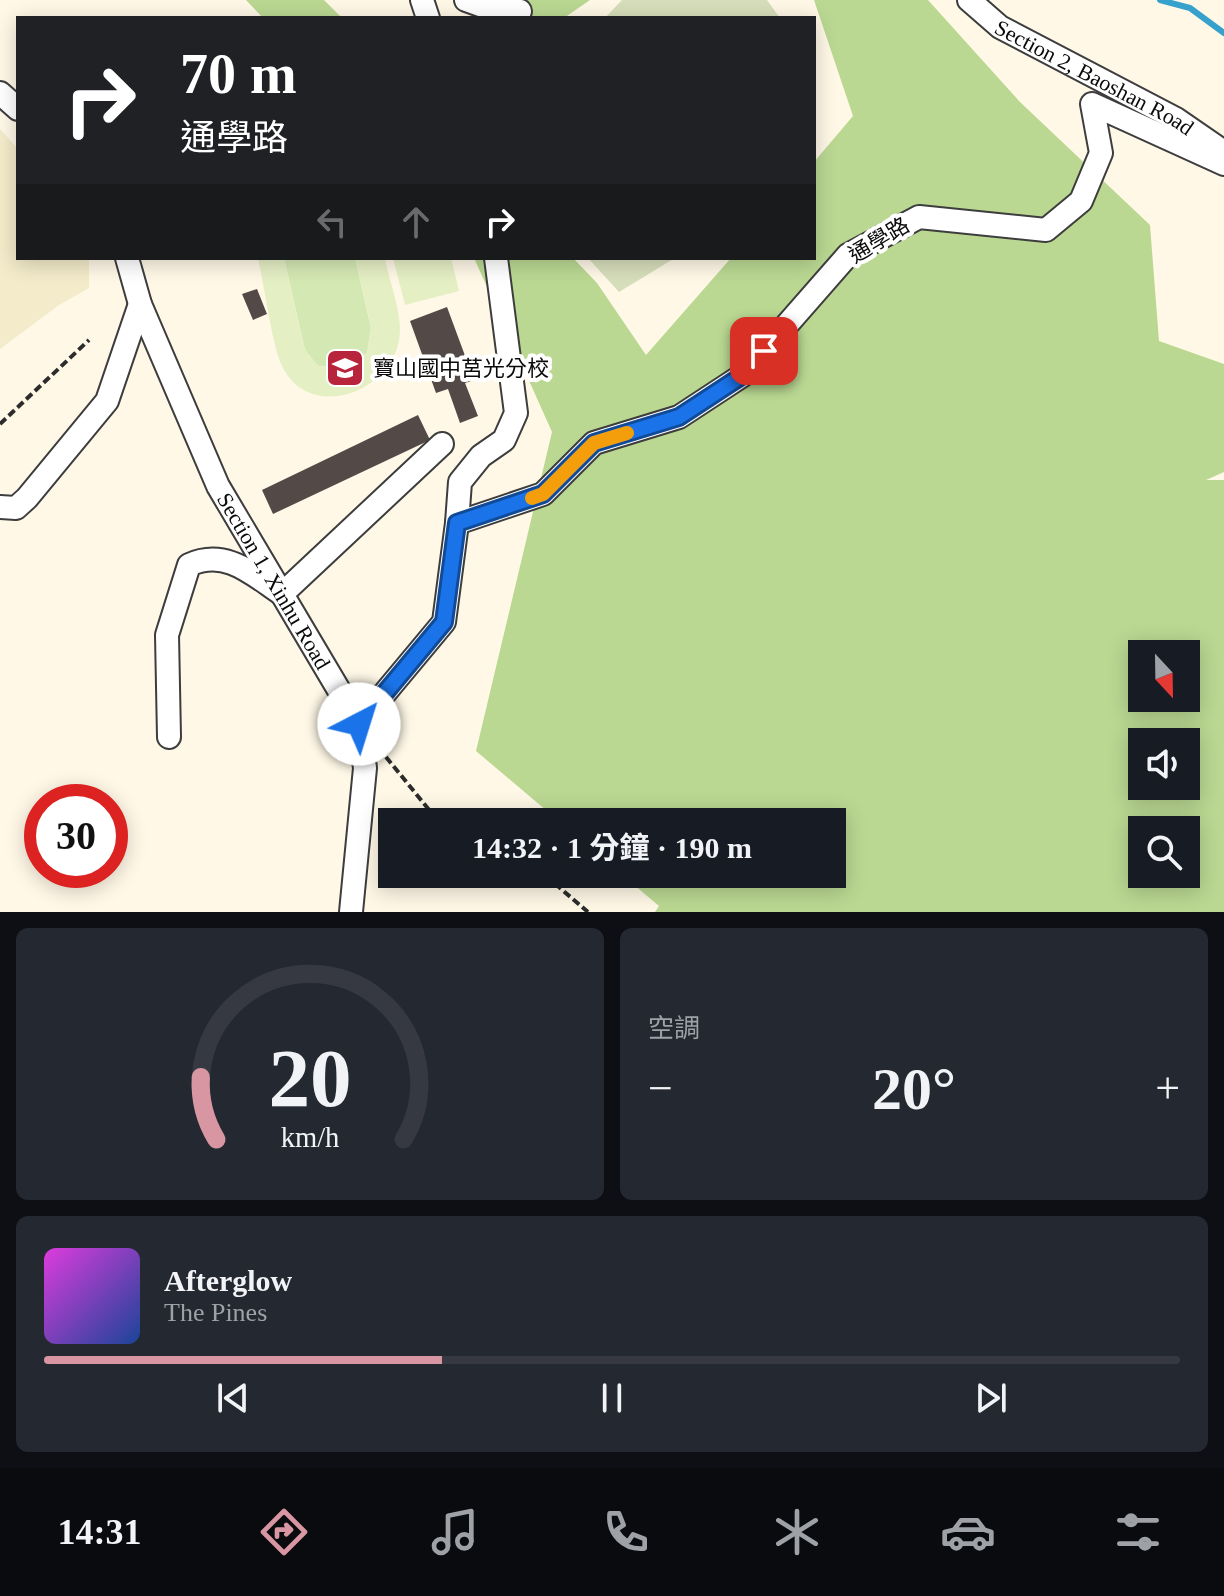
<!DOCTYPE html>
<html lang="zh-TW">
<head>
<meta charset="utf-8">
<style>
	body { margin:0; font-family:"Times New Roman","Noto Sans TC",serif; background:#242831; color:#f1f3f6; height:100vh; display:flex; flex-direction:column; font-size:30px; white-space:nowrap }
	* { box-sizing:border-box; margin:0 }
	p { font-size:26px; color:#9ea1a6 }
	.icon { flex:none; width:44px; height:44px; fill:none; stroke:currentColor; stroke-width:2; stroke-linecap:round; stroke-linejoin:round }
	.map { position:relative; height:912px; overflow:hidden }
	.details { display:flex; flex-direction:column; gap:16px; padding:16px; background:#0d0f14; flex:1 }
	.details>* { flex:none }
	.banner { position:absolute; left:16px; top:16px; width:800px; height:244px; border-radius:0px; box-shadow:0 4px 20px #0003; background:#202124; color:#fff; overflow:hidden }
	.needle { width:52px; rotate:158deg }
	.controls { position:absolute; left:1128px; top:640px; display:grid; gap:16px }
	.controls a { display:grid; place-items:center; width:72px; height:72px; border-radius:0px; background:#171b24; box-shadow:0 4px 20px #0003; font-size:40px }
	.speed { position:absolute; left:24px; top:784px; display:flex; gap:16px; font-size:40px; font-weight:700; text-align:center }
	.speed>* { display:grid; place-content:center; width:104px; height:104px; border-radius:50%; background:#171b24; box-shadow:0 4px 20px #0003; line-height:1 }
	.speed .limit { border:12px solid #d22; background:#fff; color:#111 }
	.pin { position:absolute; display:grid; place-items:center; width:68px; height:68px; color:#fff; margin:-34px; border-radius:16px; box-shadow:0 4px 12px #0006 }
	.me { position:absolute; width:88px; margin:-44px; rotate:40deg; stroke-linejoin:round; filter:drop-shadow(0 0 6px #0008) }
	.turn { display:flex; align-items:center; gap:28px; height:168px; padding:0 32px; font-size:36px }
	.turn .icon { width:104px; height:104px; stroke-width:2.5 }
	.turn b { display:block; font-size:56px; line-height:68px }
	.lanes { display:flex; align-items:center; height:76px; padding:0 32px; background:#0003; justify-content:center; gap:40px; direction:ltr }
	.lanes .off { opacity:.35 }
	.big { font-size:60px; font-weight:700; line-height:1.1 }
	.details .card { flex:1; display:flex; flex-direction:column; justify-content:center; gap:12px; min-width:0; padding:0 28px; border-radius:12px; background:#242831 }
	.details .dial { align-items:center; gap:0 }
	.dial svg { height:208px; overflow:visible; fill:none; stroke:#363941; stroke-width:7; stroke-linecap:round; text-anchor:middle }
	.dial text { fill:#f1f3f6; stroke:none }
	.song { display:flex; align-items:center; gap:24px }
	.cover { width:96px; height:96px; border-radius:12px; background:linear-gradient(135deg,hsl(300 70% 55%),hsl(220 70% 35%)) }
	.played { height:8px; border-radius:4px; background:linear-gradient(90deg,#d796a2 35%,#363941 35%) }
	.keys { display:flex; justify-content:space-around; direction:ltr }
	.heat { display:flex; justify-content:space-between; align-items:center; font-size:44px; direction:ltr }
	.details .tiles { flex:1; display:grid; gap:16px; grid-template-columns:1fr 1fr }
	.card:last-child { grid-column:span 2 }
	.trip { position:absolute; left:378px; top:808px; width:468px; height:80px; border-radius:0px; background:#171b24; box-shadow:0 4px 20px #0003; font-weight:700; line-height:80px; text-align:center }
	.tab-bar { display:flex; height:128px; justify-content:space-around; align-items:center; background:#090b0e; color:#9ea1a6 }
	.tab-bar .icon { width:56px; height:56px }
	.tab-bar .active { color:#d796a2 }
	.tab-bar b { font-size:36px; color:#f1f3f6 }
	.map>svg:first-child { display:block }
</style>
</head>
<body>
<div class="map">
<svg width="1224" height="912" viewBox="0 0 1224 912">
	<rect width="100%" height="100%" fill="#fff8e7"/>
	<!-- farmland -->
	<path fill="#f3ebc9" d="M 0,129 L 18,149 L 18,258 L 89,258 L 89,288 L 59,305 L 0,349 Z"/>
	<!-- green -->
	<path fill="#d4e8b3" d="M 284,258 L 355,258 L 371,328 L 367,353 L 345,368 L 318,366 L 305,350 Z"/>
	<!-- forest -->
	<path fill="#bad892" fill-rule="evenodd" d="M 246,0 L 324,0 L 342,18 L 263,18 Z
		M 494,0 L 590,0 L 564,18 L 497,18 Z
		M 814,0 L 928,0 L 1020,102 L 1150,225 L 1159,341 L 1224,364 L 1224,472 L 1206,480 L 1224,480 L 1224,912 L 655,912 L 659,906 L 621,874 L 832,874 L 832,822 L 560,822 L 476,751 L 552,432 L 474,258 L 573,258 L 597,283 L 646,355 L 731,258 L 814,258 L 814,162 L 853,116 ZM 1142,654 L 1186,654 L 1186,698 L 1142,698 ZM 1142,742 L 1186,742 L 1186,786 L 1142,786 ZM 1142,830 L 1186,830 L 1186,874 L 1142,874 Z"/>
	<!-- cemetery -->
	<path fill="#d7debb" d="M 622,0 L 767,0 L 780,18 L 605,18 Z
		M 588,258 L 675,258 L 619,292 Z"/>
	<!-- pitch -->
	<path fill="#e5efc4" d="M 258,258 L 284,258 L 305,350 L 318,366 L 345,368 L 367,353 L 371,328 L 355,258 L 385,258 C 389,280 400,308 400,330 C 400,389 311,426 282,366 C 272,345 264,284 258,258 Z
		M 393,258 L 451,258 L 459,291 L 405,305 Z"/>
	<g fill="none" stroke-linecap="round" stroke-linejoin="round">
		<!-- stream -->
		<path stroke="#35a1cc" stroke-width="6" d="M 1160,0 L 1190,8 L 1224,33"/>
	</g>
	<!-- building -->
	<path fill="#534a47" d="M 257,289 L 267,314 L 253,320 L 242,294 Z
		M 447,307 L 474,380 L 465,383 L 478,416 L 460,423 L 448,389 L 436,393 L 410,321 Z
		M 418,415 L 430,440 L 273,514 L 262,490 Z"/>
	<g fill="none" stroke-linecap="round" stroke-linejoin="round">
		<!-- minor casing -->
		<g stroke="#3d3d3d" stroke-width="26">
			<g id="minor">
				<path d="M 422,0 L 428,18"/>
				<path d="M 466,0 L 491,9 L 520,11"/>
				<path id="s1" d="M 969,0 L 1000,27 L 1176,119 L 1224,152"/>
				<path d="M 0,93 L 18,109"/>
				<path id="s2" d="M 127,258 L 140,304 L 218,486 L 359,724 L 365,768 L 351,912"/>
				<path d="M 0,507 L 16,508 L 27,498 L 107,401 L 140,304"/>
				<path d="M 457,523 L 460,482 L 481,456 L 504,440 L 516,413 L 496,258"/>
				<path d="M 359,724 L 444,622 L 457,523 L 543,494 L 594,443 L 679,417 L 743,375 L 848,255 L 919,217 L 1046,230 L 1081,201 L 1101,153 L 1092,104 L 1224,164"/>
				<path d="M 169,737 L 167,635 L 189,565 C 226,548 252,574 282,594 L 442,444"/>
			</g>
		</g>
		<!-- path -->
		<path stroke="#2c2c2c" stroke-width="4" stroke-dasharray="8 4" stroke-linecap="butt" d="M 0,424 L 89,340
			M 386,757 L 439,822
			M 533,874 L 553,882 L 588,912"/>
		<!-- minor -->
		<use href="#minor" stroke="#fff" stroke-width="22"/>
	</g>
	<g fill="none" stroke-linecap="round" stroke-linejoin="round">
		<!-- route casing -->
		<g stroke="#114b97" stroke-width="20">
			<path id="route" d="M 359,724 L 444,622 L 457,523 L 543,494 L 594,443 L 679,417 L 743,375 L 764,351"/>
		</g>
		<!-- route -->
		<use href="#route" stroke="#1a73e8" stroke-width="14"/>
		<!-- slow -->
		<path stroke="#f59e0b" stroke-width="14" d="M 532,498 L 543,494 L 594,443 L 627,433"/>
	</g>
	<!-- icons -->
	<defs>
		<g id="school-square" transform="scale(2)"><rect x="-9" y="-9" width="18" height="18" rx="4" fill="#b8243c" stroke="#fff"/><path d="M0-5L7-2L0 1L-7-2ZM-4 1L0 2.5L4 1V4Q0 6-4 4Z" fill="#fff"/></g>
	</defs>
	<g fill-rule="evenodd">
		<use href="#school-square" x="345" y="368"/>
	</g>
	<g text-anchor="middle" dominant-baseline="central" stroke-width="8" stroke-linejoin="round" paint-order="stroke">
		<!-- street labels -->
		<g font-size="22" fill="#0a0a0a" stroke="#fff">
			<text stroke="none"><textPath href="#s1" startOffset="148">Section 2, Baoshan Road</textPath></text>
			<text transform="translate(879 240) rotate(-31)">通學路</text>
			<text stroke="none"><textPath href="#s2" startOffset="356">Section 1, Xinhu Road</textPath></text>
		</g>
		<!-- poi labels -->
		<g font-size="22" fill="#0a0a0a" stroke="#fff" text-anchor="start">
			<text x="373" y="368">寶山國中莒光分校</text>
		</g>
	</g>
</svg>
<div class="controls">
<a><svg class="needle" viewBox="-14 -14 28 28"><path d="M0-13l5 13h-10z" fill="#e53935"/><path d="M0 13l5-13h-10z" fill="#9ea1a6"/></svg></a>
<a><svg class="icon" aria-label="sound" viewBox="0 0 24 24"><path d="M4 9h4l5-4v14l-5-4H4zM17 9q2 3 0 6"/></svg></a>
<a><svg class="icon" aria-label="search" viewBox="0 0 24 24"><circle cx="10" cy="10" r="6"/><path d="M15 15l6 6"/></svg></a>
</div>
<div class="speed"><div class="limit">30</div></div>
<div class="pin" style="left:764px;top:351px;background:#d93025"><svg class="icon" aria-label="arrive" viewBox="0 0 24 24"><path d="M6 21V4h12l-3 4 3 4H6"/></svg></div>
<svg class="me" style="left:359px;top:724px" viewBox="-20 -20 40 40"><circle r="19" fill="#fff"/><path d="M0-13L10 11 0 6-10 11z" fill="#1a73e8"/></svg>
<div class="trip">14:32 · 1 分鐘 · 190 m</div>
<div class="banner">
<div class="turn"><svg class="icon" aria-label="right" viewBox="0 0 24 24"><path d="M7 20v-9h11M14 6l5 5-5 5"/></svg><div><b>70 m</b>通學路</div></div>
<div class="lanes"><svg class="icon off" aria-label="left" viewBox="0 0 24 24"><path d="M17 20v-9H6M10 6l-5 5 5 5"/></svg><svg class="icon off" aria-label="ahead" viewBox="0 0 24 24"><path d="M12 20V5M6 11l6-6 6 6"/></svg><svg class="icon" aria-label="right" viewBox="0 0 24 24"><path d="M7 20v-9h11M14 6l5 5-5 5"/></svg></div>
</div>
</div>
<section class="details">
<div class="tiles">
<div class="card dial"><svg viewBox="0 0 100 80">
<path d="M14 69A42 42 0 1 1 86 69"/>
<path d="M14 69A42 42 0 0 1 8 45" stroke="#d796a2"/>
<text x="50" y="56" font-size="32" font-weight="700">20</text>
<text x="50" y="72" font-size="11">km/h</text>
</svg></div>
<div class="card"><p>空調</p>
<div class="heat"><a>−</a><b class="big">20°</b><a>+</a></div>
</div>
<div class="card">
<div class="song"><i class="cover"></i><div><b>Afterglow</b><p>The Pines</p></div></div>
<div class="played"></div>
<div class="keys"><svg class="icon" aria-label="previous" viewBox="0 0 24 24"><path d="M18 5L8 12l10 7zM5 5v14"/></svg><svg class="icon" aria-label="pause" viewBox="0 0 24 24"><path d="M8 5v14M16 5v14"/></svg><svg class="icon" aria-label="next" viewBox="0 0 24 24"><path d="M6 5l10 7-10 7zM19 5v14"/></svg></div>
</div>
</div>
</section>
<nav class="tab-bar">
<b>14:31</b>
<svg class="icon active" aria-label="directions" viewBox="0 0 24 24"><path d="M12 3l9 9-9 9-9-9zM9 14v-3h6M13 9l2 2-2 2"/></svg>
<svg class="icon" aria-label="music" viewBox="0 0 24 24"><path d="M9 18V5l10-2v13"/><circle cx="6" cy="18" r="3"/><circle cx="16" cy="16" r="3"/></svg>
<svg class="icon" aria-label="phone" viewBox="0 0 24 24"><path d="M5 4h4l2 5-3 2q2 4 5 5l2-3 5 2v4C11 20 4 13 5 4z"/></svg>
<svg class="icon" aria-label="climate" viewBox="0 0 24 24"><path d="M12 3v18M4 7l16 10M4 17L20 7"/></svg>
<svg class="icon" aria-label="car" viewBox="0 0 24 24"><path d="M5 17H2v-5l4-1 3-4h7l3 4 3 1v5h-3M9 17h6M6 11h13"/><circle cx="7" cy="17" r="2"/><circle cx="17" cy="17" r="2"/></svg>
<svg class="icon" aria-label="filters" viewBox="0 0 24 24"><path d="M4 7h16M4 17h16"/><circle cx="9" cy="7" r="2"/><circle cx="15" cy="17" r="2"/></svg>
</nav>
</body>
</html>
